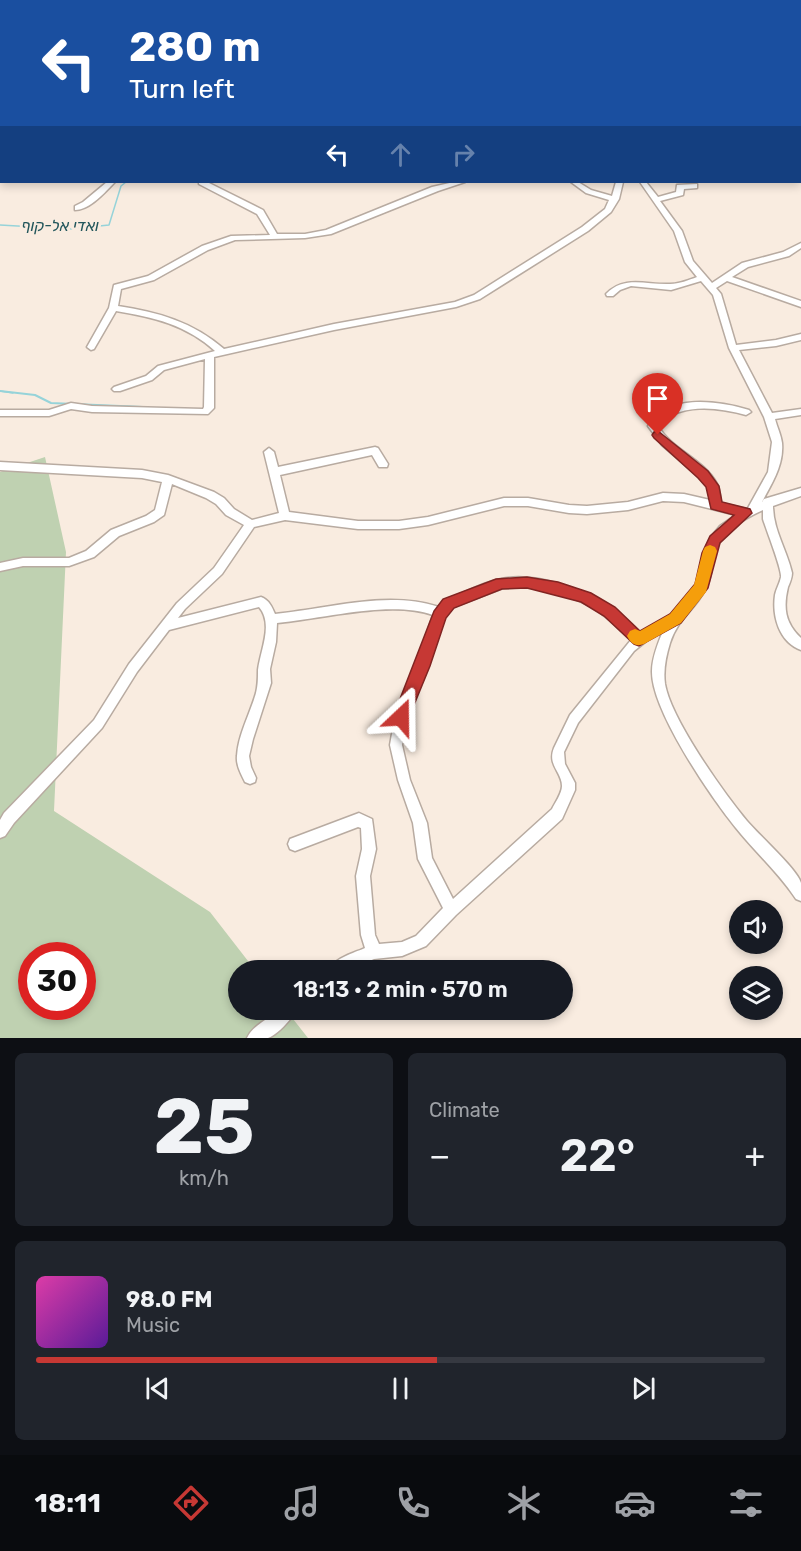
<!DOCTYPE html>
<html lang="en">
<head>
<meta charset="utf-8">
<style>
	body { margin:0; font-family:Rubik,"Noto Sans Hebrew",sans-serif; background:#20242c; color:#f1f3f6; height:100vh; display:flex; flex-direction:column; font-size:22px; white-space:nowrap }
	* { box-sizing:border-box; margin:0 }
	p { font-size:20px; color:#9ea1a6 }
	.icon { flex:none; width:33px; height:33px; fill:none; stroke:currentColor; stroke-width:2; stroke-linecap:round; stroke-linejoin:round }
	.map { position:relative; height:1038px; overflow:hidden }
	.sheet { display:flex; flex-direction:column; gap:15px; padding:15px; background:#0d0f14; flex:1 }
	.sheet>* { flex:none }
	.hud { position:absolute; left:0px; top:0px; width:801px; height:183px; box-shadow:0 3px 9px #0003; background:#1a4fa0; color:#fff; overflow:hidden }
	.fabs { position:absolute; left:729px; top:900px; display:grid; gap:12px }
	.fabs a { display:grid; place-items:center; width:54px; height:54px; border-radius:50%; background:#171b24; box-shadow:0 3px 9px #0003; font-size:30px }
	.speed { position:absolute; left:18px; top:942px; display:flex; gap:12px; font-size:30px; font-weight:700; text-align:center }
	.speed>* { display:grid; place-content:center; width:78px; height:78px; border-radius:50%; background:#171b24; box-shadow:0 3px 9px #0003; line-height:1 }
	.speed .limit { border:9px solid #d22; background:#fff; color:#111 }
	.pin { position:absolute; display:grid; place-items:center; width:51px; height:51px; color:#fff; margin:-62px -26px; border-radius:50% 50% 50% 0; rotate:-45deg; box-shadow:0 0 6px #0007 }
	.pin .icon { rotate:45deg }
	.me { position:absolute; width:66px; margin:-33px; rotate:23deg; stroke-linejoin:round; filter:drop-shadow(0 0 4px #0008) }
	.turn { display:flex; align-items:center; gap:21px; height:126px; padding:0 30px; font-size:27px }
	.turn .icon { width:78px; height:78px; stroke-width:2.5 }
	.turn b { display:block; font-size:42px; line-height:51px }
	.lanes { display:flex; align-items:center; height:57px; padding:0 30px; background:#0003; justify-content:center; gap:30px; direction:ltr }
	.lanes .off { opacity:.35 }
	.big { font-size:45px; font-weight:600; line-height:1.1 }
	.sheet .widget { flex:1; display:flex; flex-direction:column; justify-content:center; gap:9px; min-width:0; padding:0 21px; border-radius:9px; background:#20242c }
	.sheet .dial { align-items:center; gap:0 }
	.dial b { font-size:78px; line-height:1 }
	.song { display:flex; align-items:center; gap:18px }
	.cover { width:72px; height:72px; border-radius:9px; background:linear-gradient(135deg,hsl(320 70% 55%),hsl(270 70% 35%)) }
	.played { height:6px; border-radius:3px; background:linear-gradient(90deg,#c63834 55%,#363941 55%) }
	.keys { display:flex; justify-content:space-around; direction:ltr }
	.heat { display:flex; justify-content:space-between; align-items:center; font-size:33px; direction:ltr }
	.sheet .tiles { flex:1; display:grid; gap:15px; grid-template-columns:1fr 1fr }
	.widget:last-child { grid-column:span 2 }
	.trip { position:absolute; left:228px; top:960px; width:345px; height:60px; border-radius:30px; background:#171b24; box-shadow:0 3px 9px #0003; font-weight:600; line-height:60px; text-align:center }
	.tab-bar { display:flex; height:96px; justify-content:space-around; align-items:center; background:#090b0e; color:#9ea1a6 }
	.tab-bar .icon { width:42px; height:42px }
	.tab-bar .selected { color:#c63834 }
	.tab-bar b { font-size:27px; color:#f1f3f6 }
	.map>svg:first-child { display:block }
</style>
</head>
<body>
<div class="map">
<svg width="801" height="1038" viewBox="0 0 801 1038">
	<rect width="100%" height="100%" fill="#f9ece0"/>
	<!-- green -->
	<path fill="#bfd1b1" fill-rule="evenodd" d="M 45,457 L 66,552 L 54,811 L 210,912 L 255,970 L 238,970 L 238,1010 L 286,1010 L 308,1038 L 0,1038 L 0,472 ZM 32,956 L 82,956 L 82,1006 L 32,1006 Z"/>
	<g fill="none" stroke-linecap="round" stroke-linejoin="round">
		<!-- stream-far1 -->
		<path stroke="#96d3d9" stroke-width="1.5" d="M 0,225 L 70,229 L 109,225 L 121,186 L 126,182
			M 0,391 L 13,393"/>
		<!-- stream -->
		<path stroke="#96d3d9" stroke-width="2" d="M 0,391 L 35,395 L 51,403 L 143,407"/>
		<!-- minor casing -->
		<g stroke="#b8aba1" stroke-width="3">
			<path id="minor" d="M 90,0 L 96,0 L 89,2 Z
				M 516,0 L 523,0 L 524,2 L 517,2 Z
				M 563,0 L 572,2 L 565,2 Z
				M 623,0 L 633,2 L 625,2 Z
				M 659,0 L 666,2 L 657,2 Z
				M 737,0 L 748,2 L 739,2 Z
				M 785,0 L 794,0 L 783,2 Z
				M 800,21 L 801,21 L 801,25 L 800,25 Z
				M 0,25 L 2,25 L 2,29 L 0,29 Z
				M 800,32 L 801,32 L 801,38 L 800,37 Z
				M 800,42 L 801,42 L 801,46 L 800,46 Z
				M 800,92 L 801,92 L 801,96 L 800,96 Z
				M 800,166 L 801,166 L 801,171 L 800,171 Z
				M 107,182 L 115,182 C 105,192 90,210 75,210 L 75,206 L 83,202 Z
				M 199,182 L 207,182 L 263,210 L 277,234 L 305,234 L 326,230 L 432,187 L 454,182 L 465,182 L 438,191 L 331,234 L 305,238 L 235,240 L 208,250 L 154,280 L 121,289 L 118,306 C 158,312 193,322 224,349 L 334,324 L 455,302 L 474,295 L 582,227 L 605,209 L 609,200 L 586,193 L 571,182 L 578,182 L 591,190 L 612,196 L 616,182 L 623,182 L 619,199 L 611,212 L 588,231 L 480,299 L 456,307 L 334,330 L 214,357 L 214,408 L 208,414 L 92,412 L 71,409 L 49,416 L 0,416 L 0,410 L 49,410 L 71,403 L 92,406 L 203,409 L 204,407 L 205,359 L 164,370 L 152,380 L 120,391 L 114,391 L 112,389 L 114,387 L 146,376 L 158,366 L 215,351 C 187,325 153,317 116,311 L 94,349 L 91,350 L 87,347 L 109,308 L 114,285 L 148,276 L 202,246 L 231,236 L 270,235 L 257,214 L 199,184 Z
				M 640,182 L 646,182 L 658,197 L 676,192 L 677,185 L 697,184 L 697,188 L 684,189 L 683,195 L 660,201 L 682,231 L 693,261 L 712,283 L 742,263 L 783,252 L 801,243 L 801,248 L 789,256 L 748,267 L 732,277 L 801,301 L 801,307 L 727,281 L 716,288 L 721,294 L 736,345 L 776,340 L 801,334 L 801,340 L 776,346 L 739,350 L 772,413 L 801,409 L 801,415 L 775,419 C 777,427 781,435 782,443 C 784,465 772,483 762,502 L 764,499 L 801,488 L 801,496 L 773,506 C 773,530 787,550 792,573 C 792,578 790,582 788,587 C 783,608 785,623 801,638 L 801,650 C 779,642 772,616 775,595 C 776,589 780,583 781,577 C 782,569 766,529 763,519 L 763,510 C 744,519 719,532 714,555 C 711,567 712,579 705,590 C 694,611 678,618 670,643 C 666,656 663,670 665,684 C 671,719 723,792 747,821 C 757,833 798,870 801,883 C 801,888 801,895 801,901 L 796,899 C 779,873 756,853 736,828 C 711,797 651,710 652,671 C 652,658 658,643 663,631 L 650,638 L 634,651 L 578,723 L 564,752 L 565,764 L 575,783 L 575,790 L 562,819 L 456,915 L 426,946 L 402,956 L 374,959 L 349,970 L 330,970 C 334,958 354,953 365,948 L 361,935 L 356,876 L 362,849 L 361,828 L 358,827 L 295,851 L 290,849 L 288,844 L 290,839 L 359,813 L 372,819 L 376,849 L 370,876 L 375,935 L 379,944 L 402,942 L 416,936 L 443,908 L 418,859 L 413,823 L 398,780 L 390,745 L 395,717 L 416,666 L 433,615 C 390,600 323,619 277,623 L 276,642 L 270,669 L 271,683 L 253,739 L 249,756 L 251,767 L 256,778 L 255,782 L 250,784 L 245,782 C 241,774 236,765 237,756 C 238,735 250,714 256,693 C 258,685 258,679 258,670 C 260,651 274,624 259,607 L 169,630 L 137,672 L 102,728 L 14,823 L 5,836 L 0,838 L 0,820 L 4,813 L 94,720 L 129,664 L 177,603 L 214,568 L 244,525 L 226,515 L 216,504 L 206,498 L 172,484 L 164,515 L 154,522 L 119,536 L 94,557 L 69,566 L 23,566 L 0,571 L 0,563 L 23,558 L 69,558 L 86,551 L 111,530 L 146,516 L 155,510 L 162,482 L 142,478 L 0,470 L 0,462 L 142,470 L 168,475 L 214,492 L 224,498 L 234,509 L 252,520 L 279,513 L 264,452 L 269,448 L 274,452 L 278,467 L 375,447 L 378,448 L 388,464 L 387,467 L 379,467 L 372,455 L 280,475 L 289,512 L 358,521 L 399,521 L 428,517 L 504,498 L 528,498 L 569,505 L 587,506 L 628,502 L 663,493 L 684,494 L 710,500 L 708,487 L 704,481 L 662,445 L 648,426 C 667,393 719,401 749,410 L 751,412 L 746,415 C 718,407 679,402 658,426 C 672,450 704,459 717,484 C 720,490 720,497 721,503 L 746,509 L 748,508 L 768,472 L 772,442 L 764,417 L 729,348 L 713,295 L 701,281 L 671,290 L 631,286 L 620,290 L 613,296 L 607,296 L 606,294 C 624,275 646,285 670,284 C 679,284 689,280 697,277 L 685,262 L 674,231 ZM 663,501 L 684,502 L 736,515 L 720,526 L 711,537 L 704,552 L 697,584 L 691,593 L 671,616 L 639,633 C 630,625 622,615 612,608 C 584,589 535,572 501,579 C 483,582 462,594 445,601 L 439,607 C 387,590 328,609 275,614 C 272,607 269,600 261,597 L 178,618 L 185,609 L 222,574 L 254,527 L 285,520 L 358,529 L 399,529 L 428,525 L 504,506 L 528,506 L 569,513 L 587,514 L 628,510 ZM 527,587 C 555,592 584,598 606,617 C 615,624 623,632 631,640 L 570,715 L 554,748 C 547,765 562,772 562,786 C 562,793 555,803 552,809 L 453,899 L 432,858 L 427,823 L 410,780 L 402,745 L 407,717 L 428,666 L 444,617 L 453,607 L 503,588 Z
				M 278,1010 L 296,1010 C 292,1019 277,1035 268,1038 C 262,1038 253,1038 247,1038 C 252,1026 269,1019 278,1010 Z"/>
		</g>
		<!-- minor -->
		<use href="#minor" fill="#fff" fill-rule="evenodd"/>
	</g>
	<!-- route -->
	<path fill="#c63834" stroke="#812422" stroke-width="1.5" d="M 658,431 L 708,471 L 719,486 L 722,502 L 750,509 L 752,513 L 720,543 L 708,588 L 681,623 L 639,646 L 634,644 L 604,616 L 581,602 L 527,588 L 502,589 L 454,608 L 446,618 L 430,666 L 407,722 L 401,724 L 395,722 L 393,717 L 434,611 L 443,599 L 496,579 L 527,577 L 558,582 L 591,593 L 615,607 L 640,631 L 670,614 L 695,584 L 702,553 L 710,536 L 734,515 L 711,509 L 706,487 L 698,478 L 654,438 L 652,435 L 654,432 Z"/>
	<!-- slow -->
	<path fill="#f59e0b" d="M 710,545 L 715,547 L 717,551 L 706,592 L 681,623 L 644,644 C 636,647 631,644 627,636 L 630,631 L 635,629 L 640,631 L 670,614 L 694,585 L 703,551 L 705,547 Z"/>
	<g text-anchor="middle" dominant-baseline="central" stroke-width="6" stroke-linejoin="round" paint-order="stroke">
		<!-- far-water labels -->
		<g font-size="16" font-style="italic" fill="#22565b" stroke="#f9ece0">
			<text x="60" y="225">ואדי אל-קוף</text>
		</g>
	</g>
</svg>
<div class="fabs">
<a><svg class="icon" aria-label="sound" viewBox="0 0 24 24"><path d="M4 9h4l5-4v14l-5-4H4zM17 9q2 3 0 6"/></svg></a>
<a><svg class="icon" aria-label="layers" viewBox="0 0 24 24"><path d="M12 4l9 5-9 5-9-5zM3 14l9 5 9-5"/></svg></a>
</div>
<div class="speed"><div class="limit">30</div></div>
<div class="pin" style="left:658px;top:435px;background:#d93025"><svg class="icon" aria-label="arrive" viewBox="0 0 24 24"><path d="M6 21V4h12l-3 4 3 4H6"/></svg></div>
<svg class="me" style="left:401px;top:717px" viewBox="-20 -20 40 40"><path d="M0-17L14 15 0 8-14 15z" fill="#c63834" stroke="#fff" stroke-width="4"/></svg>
<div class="trip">18:13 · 2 min · 570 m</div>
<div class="hud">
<div class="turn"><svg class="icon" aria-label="left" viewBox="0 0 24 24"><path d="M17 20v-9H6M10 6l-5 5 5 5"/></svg><div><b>280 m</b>Turn left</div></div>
<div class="lanes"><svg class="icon" aria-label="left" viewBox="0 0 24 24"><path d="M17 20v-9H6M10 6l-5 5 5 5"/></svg><svg class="icon off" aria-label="ahead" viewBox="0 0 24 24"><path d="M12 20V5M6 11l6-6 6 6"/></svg><svg class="icon off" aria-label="right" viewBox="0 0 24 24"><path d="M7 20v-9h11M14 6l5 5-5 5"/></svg></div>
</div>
</div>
<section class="sheet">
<div class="tiles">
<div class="widget dial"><b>25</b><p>km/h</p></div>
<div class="widget"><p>Climate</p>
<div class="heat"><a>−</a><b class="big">22°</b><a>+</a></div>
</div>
<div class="widget">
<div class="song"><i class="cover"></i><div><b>98.0 FM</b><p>Music</p></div></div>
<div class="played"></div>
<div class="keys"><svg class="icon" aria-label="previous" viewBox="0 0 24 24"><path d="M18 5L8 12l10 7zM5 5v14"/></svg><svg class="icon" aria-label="pause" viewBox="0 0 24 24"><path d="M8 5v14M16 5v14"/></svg><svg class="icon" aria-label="next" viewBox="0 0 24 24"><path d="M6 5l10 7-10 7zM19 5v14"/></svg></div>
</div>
</div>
</section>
<nav class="tab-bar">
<b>18:11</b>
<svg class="icon selected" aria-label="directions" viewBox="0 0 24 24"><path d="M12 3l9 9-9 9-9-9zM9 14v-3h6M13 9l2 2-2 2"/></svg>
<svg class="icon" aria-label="music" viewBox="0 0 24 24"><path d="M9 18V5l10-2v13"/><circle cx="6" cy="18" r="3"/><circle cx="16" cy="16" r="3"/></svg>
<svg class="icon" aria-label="phone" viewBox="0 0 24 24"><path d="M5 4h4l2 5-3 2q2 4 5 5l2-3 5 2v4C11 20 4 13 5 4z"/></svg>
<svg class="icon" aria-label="climate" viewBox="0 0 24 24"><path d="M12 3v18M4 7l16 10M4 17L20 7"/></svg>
<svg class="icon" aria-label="car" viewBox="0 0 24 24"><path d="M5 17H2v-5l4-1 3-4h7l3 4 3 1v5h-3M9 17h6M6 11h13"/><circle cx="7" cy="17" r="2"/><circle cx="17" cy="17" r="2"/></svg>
<svg class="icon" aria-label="filters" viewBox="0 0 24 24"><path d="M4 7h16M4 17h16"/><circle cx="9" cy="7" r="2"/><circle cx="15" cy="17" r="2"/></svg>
</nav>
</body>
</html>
